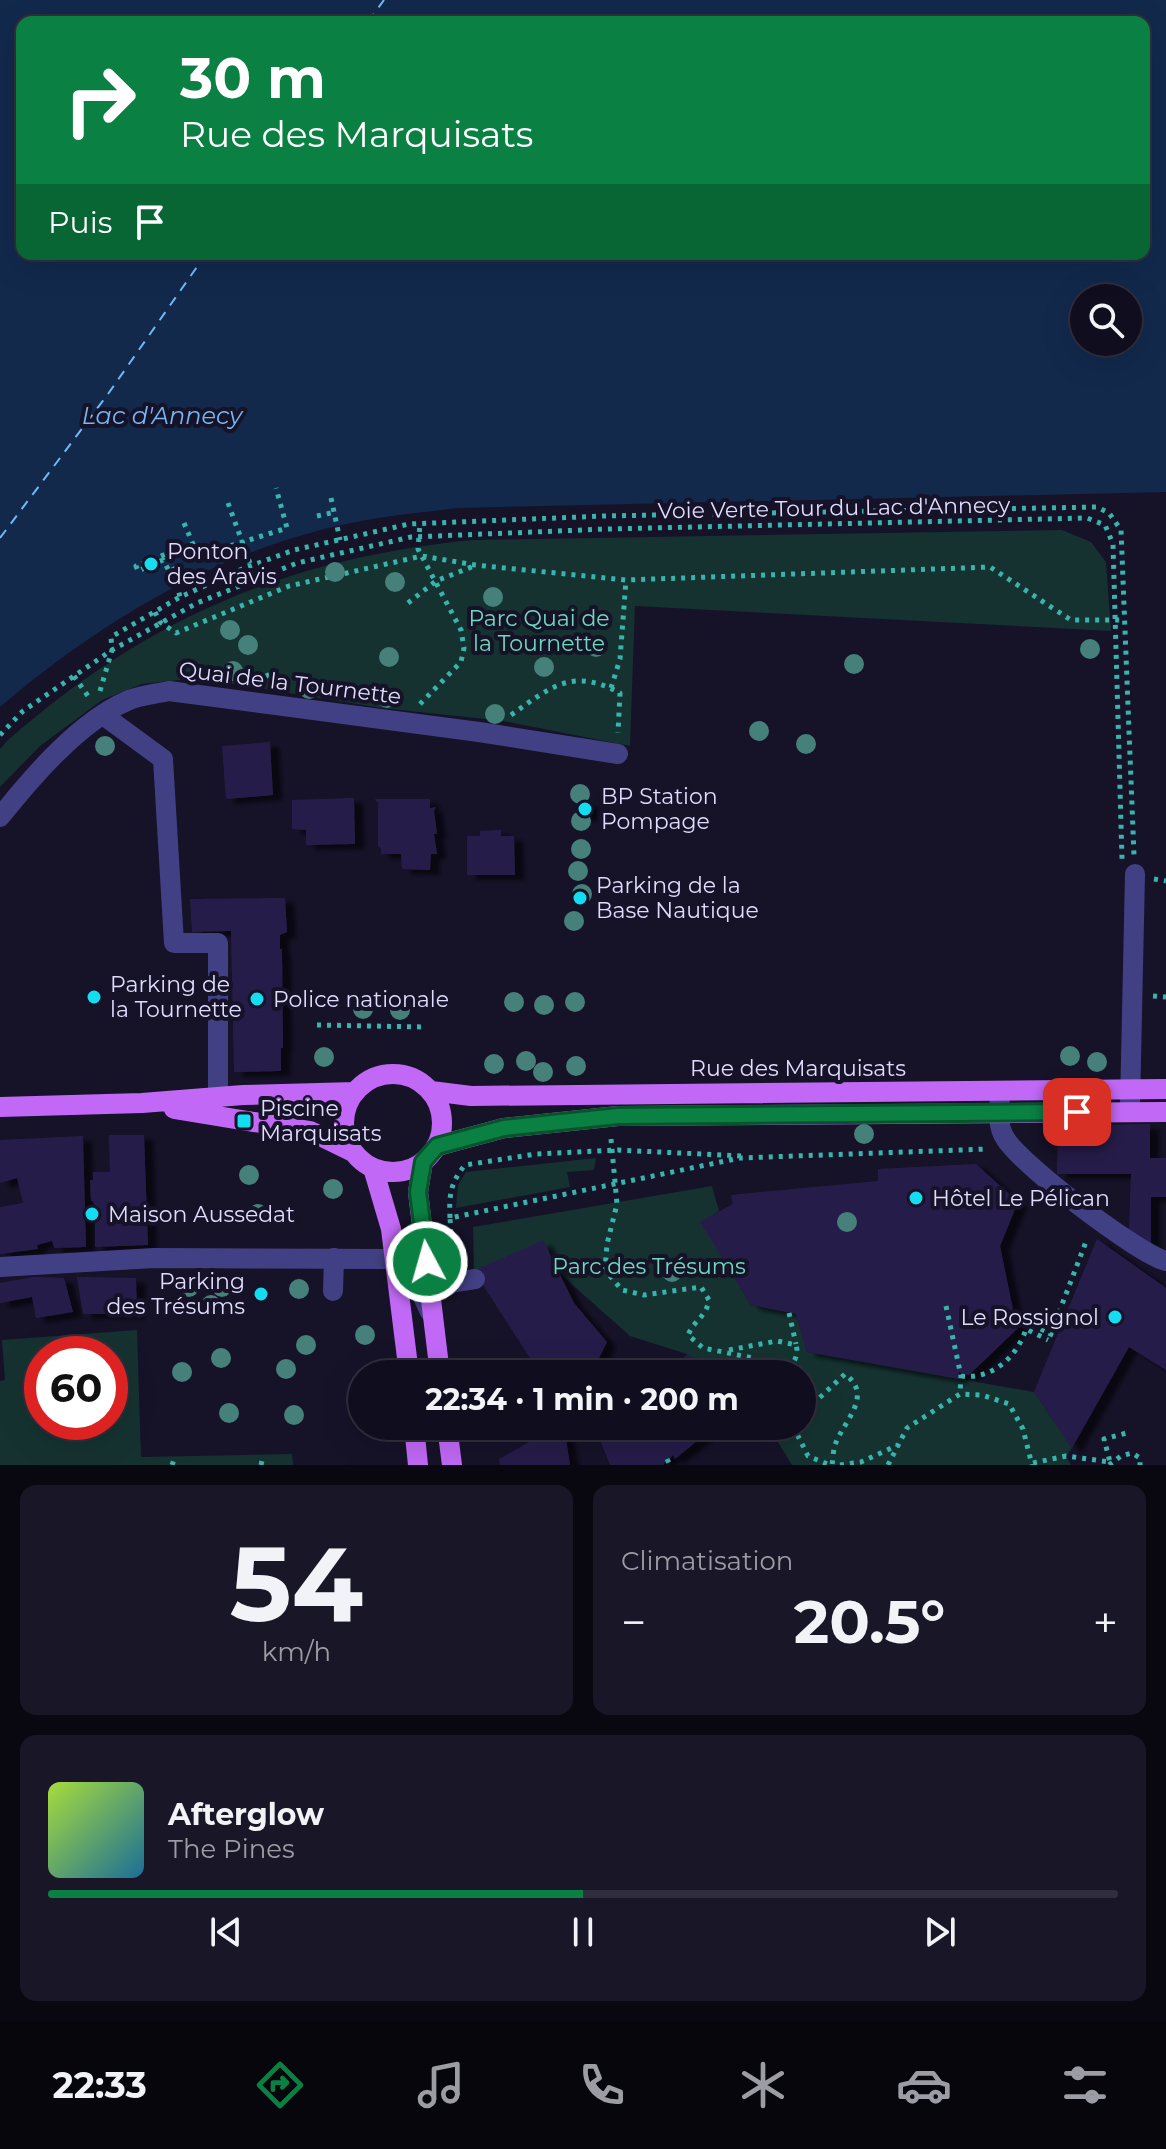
<!DOCTYPE html>
<html lang="fr">
<head>
<meta charset="utf-8">
<style>
	body { margin:0; font-family:Montserrat,sans-serif; background:#191727; color:#f1f3f6; height:100vh; display:flex; flex-direction:column; font-size:30px; white-space:nowrap }
	* { box-sizing:border-box; margin:0 }
	p { font-size:26px; color:#9c9ca4 }
	.icon { flex:none; width:44px; height:44px; fill:none; stroke:currentColor; stroke-width:2; stroke-linecap:round; stroke-linejoin:round }
	.map { position:relative; height:1465px; overflow:hidden }
	.side { display:flex; flex-direction:column; gap:20px; padding:20px; background:#090810; flex:1 }
	.side>* { flex:none }
	.banner { position:absolute; left:16px; top:16px; width:1134px; height:244px; border-radius:16px; box-shadow:0 8px 32px #0002,0 0 0 2px #302e3c; background:#0b8043; color:#fff; overflow:hidden }
	.fabs { position:absolute; left:1070px; top:284px; display:grid; gap:16px }
	.fabs a { display:grid; place-items:center; width:72px; height:72px; border-radius:50%; background:#100e1e; box-shadow:0 8px 32px #0002,0 0 0 2px #302e3c; font-size:40px }
	.speed { position:absolute; left:24px; top:1336px; display:flex; gap:16px; font-size:40px; font-weight:700; text-align:center }
	.speed>* { display:grid; place-content:center; width:104px; height:104px; border-radius:50%; background:#100e1e; box-shadow:0 8px 32px #0002,0 0 0 2px #302e3c; line-height:1 }
	.speed .limit { border:12px solid #d22; background:#fff; color:#111 }
	.pin { position:absolute; display:grid; place-items:center; width:68px; height:68px; color:#fff; margin:-34px; border-radius:16px; box-shadow:0 4px 12px #0006 }
	.me { position:absolute; width:88px; margin:-44px; rotate:354deg; stroke-linejoin:round; filter:drop-shadow(0 0 6px #0008) }
	.turn { display:flex; align-items:center; gap:28px; height:168px; padding:0 32px; font-size:36px }
	.turn .icon { width:104px; height:104px; stroke-width:2.5 }
	.turn b { display:block; font-size:56px; line-height:68px }
	.then { display:flex; align-items:center; height:76px; padding:0 32px; background:#0003; gap:16px; font-size:30px }
	.big { font-size:60px; font-weight:700; line-height:1.1 }
	.side .tile { flex:1; display:flex; flex-direction:column; justify-content:center; gap:12px; min-width:0; padding:0 28px; border-radius:16px; background:#191727 }
	.side .dial { align-items:center; gap:0 }
	.dial b { font-size:104px; line-height:1 }
	.song { display:flex; align-items:center; gap:24px }
	.cover { width:96px; height:96px; border-radius:12px; background:linear-gradient(135deg,hsl(80 70% 55%),hsl(200 70% 35%)) }
	.played { height:8px; border-radius:4px; background:linear-gradient(90deg,#0b8043 50%,#302e3c 50%) }
	.keys { display:flex; justify-content:space-around; direction:ltr }
	.heat { display:flex; justify-content:space-between; align-items:center; font-size:44px; direction:ltr }
	.side .tiles { flex:1; display:grid; gap:20px; grid-template-columns:1fr 1fr }
	.tile:last-child { grid-column:span 2 }
	.trip { position:absolute; left:348px; top:1360px; width:468px; height:80px; border-radius:40px; background:#100e1e; box-shadow:0 8px 32px #0002,0 0 0 2px #302e3c; font-weight:700; line-height:80px; text-align:center }
	.menu { display:flex; height:128px; justify-content:space-around; align-items:center; background:#06060c; color:#9c9ca4 }
	.menu .icon { width:56px; height:56px }
	.menu .active { color:#0b8043 }
	.menu b { font-size:36px; color:#f1f3f6 }
	.map>svg:first-child { display:block }
</style>
</head>
<body>
<div class="map">
<svg width="1166" height="1465" viewBox="0 0 1166 1465">
	<defs>
		<filter id="shadow"><feDropShadow dx="9" dy="5" stdDeviation="2" flood-color="#0009"/></filter>
	</defs>
	<rect width="100%" height="100%" fill="#161228"/>
	<!-- green -->
	<path fill="#153231" fill-rule="evenodd" d="M 1062,530 L 1091,542 L 1106,562 L 1111,631 L 635,606 L 630,746 L 503,721 L 382,708 L 197,678 L 142,684 L 102,700 L 40,746 L 0,787 L 0,749 L 8,740 C 147,618 288,558 473,540 Z
		M 596,1158 L 594,1170 L 567,1172 L 570,1187 L 456,1208 L 458,1185 L 466,1172 Z
		M 712,1186 L 719,1211 L 701,1222 L 751,1305 L 796,1314 L 807,1352 L 1034,1392 L 1072,1448 L 1066,1456 L 1071,1465 L 792,1465 L 768,1426 L 802,1426 L 802,1374 L 721,1374 L 687,1354 L 630,1336 L 559,1273 L 543,1241 L 474,1271 L 473,1227 Z
		M 137,1330 L 141,1457 L 292,1454 L 293,1465 L 0,1465 L 0,1381 L 5,1380 L 2,1340 ZM 42,1354 L 110,1354 L 110,1422 L 42,1422 Z"/>
	<!-- water -->
	<path fill="#12294c" fill-rule="evenodd" d="M 0,0 L 1166,0 L 1166,492 L 458,508 C 426,512 393,515 361,521 C 224,547 105,618 0,707 ZM 22,22 L 1144,22 L 1144,254 L 22,254 ZM 1084,298 L 1128,298 L 1128,342 L 1084,342 Z"/>
	<g fill="none" stroke-linecap="round" stroke-linejoin="round">
		<!-- ferry -->
		<path stroke="#70b9f6" stroke-width="2" stroke-dasharray="10 8" stroke-linecap="butt" d="M 368,22 L 384,0
			M 0,538 L 108,394 L 206,254"/>
	</g>
	<!-- building -->
	<path fill="#271f48" filter="url(#shadow)" d="M 270,742 L 273,795 L 226,799 L 222,746 Z
		M 354,798 L 355,844 L 306,845 L 306,830 L 292,829 L 292,800 Z
		M 375,799 L 430,799 L 430,808 L 436,807 L 434,811 L 437,834 L 434,834 L 437,854 L 431,854 L 430,870 L 402,869 L 401,854 L 381,854 L 381,848 L 378,847 L 378,803 Z
		M 580,802 L 589,802 L 589,817 L 580,816 Z
		M 501,830 L 501,836 L 514,836 L 515,875 L 467,875 L 467,836 L 480,836 L 480,831 Z
		M 285,898 L 287,932 L 280,935 L 280,949 L 282,949 L 283,1048 L 281,1048 L 281,1071 L 234,1072 L 231,931 L 192,932 L 190,899 Z
		M 1150,1124 L 1150,1158 L 1166,1158 L 1166,1197 L 1151,1197 L 1151,1246 L 1129,1231 L 1131,1174 L 1057,1174 L 1058,1126 Z
		M 109,1135 L 144,1135 L 148,1245 L 95,1247 L 95,1209 L 93,1201 L 91,1201 L 90,1180 L 93,1180 L 93,1172 L 110,1172 Z
		M 83,1136 L 86,1247 L 54,1248 L 52,1241 L 37,1245 L 38,1249 L 0,1254 L 0,1207 L 23,1203 L 17,1178 L 0,1183 L 0,1140 Z
		M 976,1164 L 1018,1202 L 1000,1246 L 1017,1329 L 969,1375 L 959,1372 L 959,1379 L 807,1352 L 796,1314 L 751,1305 L 700,1222 L 733,1204 L 731,1195 L 878,1181 L 878,1169 Z
		M 1097,1239 L 1166,1288 L 1166,1370 L 1129,1347 L 1072,1448 L 1034,1392 Z
		M 543,1240 L 574,1303 L 607,1342 L 591,1374 L 553,1374 L 530,1358 L 474,1271 Z
		M 33,1277 L 64,1278 L 73,1312 L 36,1318 L 32,1297 L 0,1303 L 0,1283 Z
		M 77,1277 L 136,1278 L 137,1314 L 83,1314 Z
		M 687,1354 L 721,1374 L 671,1374 Z
		M 558,1426 L 564,1426 L 570,1465 L 500,1465 L 499,1459 Z
		M 621,1426 L 712,1426 L 702,1437 L 675,1459 L 673,1455 L 663,1465 L 610,1465 L 601,1442 Z"/>
	<g fill="none" stroke-linecap="round" stroke-linejoin="round">
		<!-- path -->
		<path stroke="#38b4ac" stroke-width="5" stroke-dasharray="4 6" stroke-linecap="butt" d="M 331,498 L 340,540
			M 228,503 L 251,566
			M 317,516 L 335,512
			M 184,523 L 198,556 L 287,528 L 276,488
			M 177,585 L 182,583 L 166,554 L 136,566 L 138,571 L 163,560 L 177,585 L 180,597
			M 408,603 L 436,581 L 474,566
			M 155,612 L 160,622 L 176,633 L 289,586 L 422,556 L 475,565 L 626,580 L 990,567 L 1071,620 L 1125,620
			M 74,676 L 90,699
			M 257,681 L 274,672
			M 611,688 L 620,659 L 626,580
			M 100,691 L 112,650 L 111,637 L 180,597 L 242,569 L 294,550 L 409,524 L 604,516 L 1097,507 L 1109,513 L 1121,530 L 1134,856
			M 420,704 L 461,662 L 464,648 L 461,630 L 418,549 L 420,523
			M 511,715 C 551,687 572,667 620,693 L 618,733
			M 0,735 L 23,711 L 112,650 L 197,603 L 297,563 L 411,537 L 607,529 L 1087,518 L 1105,525 L 1113,544 L 1122,859
			M 1154,879 L 1166,881
			M 1153,996 L 1166,997
			M 317,1025 L 424,1027
			M 611,1139 L 617,1204 L 607,1244 L 605,1270 L 622,1290 L 644,1295 L 701,1287 L 709,1300 C 706,1317 695,1319 688,1335 L 703,1348 L 753,1358 L 768,1374
			M 450,1218 C 449,1196 450,1183 465,1165 L 536,1154 L 618,1150 L 741,1156
			M 442,1235 L 451,1234 L 450,1218 L 740,1158 L 988,1149
			M 946,1306 L 961,1376 L 960,1394
			M 789,1313 L 796,1344
			M 1032,1317 L 1053,1328 L 1087,1239
			M 1032,1317 L 1029,1323 L 1051,1334 L 1048,1340
			M 729,1350 L 777,1341 L 796,1345 C 800,1358 791,1365 783,1374
			M 528,1374 L 535,1362
			M 961,1376 C 992,1380 1017,1357 1026,1329 L 1048,1340
			M 802,1405 L 815,1402 L 845,1374 C 874,1396 844,1420 835,1445 C 833,1451 833,1459 832,1465
			M 793,1426 L 808,1456 L 830,1465
			M 667,1459 L 670,1465
			M 1033,1463 L 1066,1456 L 1110,1462 L 1104,1439 L 1130,1432
			M 172,1465 L 175,1457
			M 261,1465 L 263,1456
			M 840,1465 L 861,1462 L 898,1445
			M 888,1465 L 907,1428 L 960,1394 L 982,1395 L 1009,1404 L 1023,1429 L 1032,1465
			M 1109,1465 L 1121,1456 L 1132,1453 L 1140,1458 L 1140,1465"/>
		<!-- minor -->
		<path stroke="#424084" stroke-width="20" d="M 103,715 L 163,759 L 174,943 L 218,943 L 218,1097
			M 0,817 C 33,776 79,722 127,701 C 140,695 156,694 169,691 L 479,732 L 618,754
			M 1000,1096 C 999,1109 997,1126 1005,1138 C 1020,1164 1138,1254 1166,1261
			M 1130,1106 L 1135,874
			M 0,1267 L 154,1258 L 396,1259 L 416,1282 L 430,1312
			M 430,1286 L 475,1279
			M 333,1291 L 334,1258"/>
		<!-- major -->
		<path stroke="#c169f6" stroke-width="20" d="M344 1123a49 49 0 1 1 98 0a49 49 0 1 1-98 0Z
			M 431,1091 L 471,1096 L 1166,1089
			M 0,1107 L 142,1103 L 243,1095 L 355,1092
			M 174,1109 L 310,1131 L 353,1152
			M 437,1146 L 504,1128 L 618,1116 L 1166,1112
			M 423,1162 L 418,1192 L 440,1374
			M 373,1168 L 391,1229 L 409,1374
			M 414,1426 L 418,1465
			M 447,1426 L 452,1465"/>
	</g>
	<!-- trees -->
	<g fill="#45807a">
		<circle cx="335" cy="572" r="10"/>
		<circle cx="395" cy="582" r="10"/>
		<circle cx="493" cy="597" r="10"/>
		<circle cx="230" cy="630" r="10"/>
		<circle cx="248" cy="645" r="10"/>
		<circle cx="596" cy="647" r="10"/>
		<circle cx="1090" cy="649" r="10"/>
		<circle cx="389" cy="657" r="10"/>
		<circle cx="854" cy="664" r="10"/>
		<circle cx="544" cy="667" r="10"/>
		<circle cx="233" cy="671" r="10"/>
		<circle cx="309" cy="689" r="10"/>
		<circle cx="387" cy="698" r="10"/>
		<circle cx="495" cy="714" r="10"/>
		<circle cx="759" cy="731" r="10"/>
		<circle cx="806" cy="744" r="10"/>
		<circle cx="105" cy="746" r="10"/>
		<circle cx="580" cy="794" r="10"/>
		<circle cx="581" cy="821" r="10"/>
		<circle cx="581" cy="849" r="10"/>
		<circle cx="578" cy="871" r="10"/>
		<circle cx="582" cy="894" r="10"/>
		<circle cx="574" cy="921" r="10"/>
		<circle cx="514" cy="1002" r="10"/>
		<circle cx="575" cy="1002" r="10"/>
		<circle cx="544" cy="1005" r="10"/>
		<circle cx="363" cy="1009" r="10"/>
		<circle cx="400" cy="1010" r="10"/>
		<circle cx="1070" cy="1056" r="10"/>
		<circle cx="324" cy="1057" r="10"/>
		<circle cx="526" cy="1061" r="10"/>
		<circle cx="1097" cy="1062" r="10"/>
		<circle cx="494" cy="1064" r="10"/>
		<circle cx="576" cy="1066" r="10"/>
		<circle cx="543" cy="1072" r="10"/>
		<circle cx="864" cy="1134" r="10"/>
		<circle cx="249" cy="1175" r="10"/>
		<circle cx="333" cy="1189" r="10"/>
		<circle cx="258" cy="1214" r="10"/>
		<circle cx="847" cy="1222" r="10"/>
		<circle cx="672" cy="1272" r="10"/>
		<circle cx="189" cy="1287" r="10"/>
		<circle cx="222" cy="1287" r="10"/>
		<circle cx="299" cy="1289" r="10"/>
		<circle cx="211" cy="1305" r="10"/>
		<circle cx="365" cy="1335" r="10"/>
		<circle cx="306" cy="1345" r="10"/>
		<circle cx="221" cy="1358" r="10"/>
		<circle cx="286" cy="1369" r="10"/>
		<circle cx="182" cy="1372" r="10"/>
		<circle cx="229" cy="1413" r="10"/>
		<circle cx="294" cy="1415" r="10"/>
	</g>
	<g fill="none" stroke-linecap="round" stroke-linejoin="round">
		<!-- route casing -->
		<g stroke="#07532c" stroke-width="20">
			<path id="route" d="M 427,1262 L 418,1192 L 423,1162 L 437,1146 L 504,1128 L 618,1116 L 1077,1112"/>
		</g>
		<!-- route -->
		<use href="#route" stroke="#0b8043" stroke-width="14"/>
	</g>
	<!-- markers -->
	<g fill="#14dcf1" stroke="#161228" stroke-width="3">
		<circle cx="151" cy="564" r="8"/>
		<circle cx="585" cy="809" r="8"/>
		<circle cx="580" cy="898" r="8"/>
		<circle cx="94" cy="997" r="8"/>
		<circle cx="257" cy="999" r="8"/>
		<rect x="236" y="1113" width="16" height="16" rx="4"/>
		<circle cx="916" cy="1198" r="8"/>
		<circle cx="92" cy="1214" r="8"/>
		<circle cx="261" cy="1294" r="8"/>
		<circle cx="1115" cy="1317" r="8"/>
	</g>
	<g text-anchor="middle" dominant-baseline="central" stroke-width="8" stroke-linejoin="round" paint-order="stroke">
		<!-- street labels -->
		<g font-size="22" fill="#dfdcfd" stroke="#161228">
			<text transform="translate(834 508) rotate(-1)">Voie Verte Tour du Lac d'Annecy</text>
			<text transform="translate(290 683) rotate(7)">Quai de la Tournette</text>
			<text x="798" y="1068">Rue des Marquisats</text>
		</g>
		<!-- poi labels -->
		<g font-size="22" fill="#dfdcfd" stroke="#161228" text-anchor="start">
			<text x="167" y="551">Ponton<tspan x="167" dy="25">des Aravis</tspan></text>
			<text x="601" y="796">BP Station<tspan x="601" dy="25">Pompage</tspan></text>
			<text x="596" y="885">Parking de la<tspan x="596" dy="25">Base Nautique</tspan></text>
			<text x="110" y="984">Parking de<tspan x="110" dy="25">la Tournette</tspan></text>
			<text x="273" y="999">Police nationale</text>
			<text x="260" y="1108">Piscine<tspan x="260" dy="25">Marquisats</tspan></text>
			<text x="932" y="1198">Hôtel Le Pélican</text>
			<text x="108" y="1214">Maison Aussedat</text>
			<text x="245" y="1281" text-anchor="end">Parking<tspan x="245" dy="25">des Trésums</tspan></text>
			<text x="1099" y="1317" text-anchor="end">Le Rossignol</text>
		</g>
		<!-- park labels -->
		<g font-size="22" fill="#6bdabd" stroke="#161228">
			<text x="539" y="618">Parc Quai de<tspan x="539" dy="25">la Tournette</tspan></text>
			<text x="649" y="1266">Parc des Trésums</text>
		</g>
		<!-- water labels -->
		<g font-size="24" font-style="italic" fill="#70b9f6" stroke="#161228">
			<text x="162" y="415">Lac d'Annecy</text>
		</g>
	</g>
</svg>
<div class="fabs">
<a><svg class="icon" aria-label="search" viewBox="0 0 24 24"><circle cx="10" cy="10" r="6"/><path d="M15 15l6 6"/></svg></a>
</div>
<div class="speed"><div class="limit">60</div></div>
<div class="pin" style="left:1077px;top:1112px;background:#d93025"><svg class="icon" aria-label="arrive" viewBox="0 0 24 24"><path d="M6 21V4h12l-3 4 3 4H6"/></svg></div>
<svg class="me" style="left:427px;top:1262px" viewBox="-20 -20 40 40"><circle r="17" fill="#0b8043" stroke="#fff" stroke-width="3"/><path d="M0-11L8 9 0 5-8 9z" fill="#fff"/></svg>
<div class="trip">22:34 · 1 min · 200 m</div>
<div class="banner">
<div class="turn"><svg class="icon" aria-label="right" viewBox="0 0 24 24"><path d="M7 20v-9h11M14 6l5 5-5 5"/></svg><div><b>30 m</b>Rue des Marquisats</div></div>
<div class="then">Puis<svg class="icon" aria-label="arrive" viewBox="0 0 24 24"><path d="M6 21V4h12l-3 4 3 4H6"/></svg></div>
</div>
</div>
<section class="side">
<div class="tiles">
<div class="tile dial"><b>54</b><p>km/h</p></div>
<div class="tile"><p>Climatisation</p>
<div class="heat"><a>−</a><b class="big">20.5°</b><a>+</a></div>
</div>
<div class="tile">
<div class="song"><i class="cover"></i><div><b>Afterglow</b><p>The Pines</p></div></div>
<div class="played"></div>
<div class="keys"><svg class="icon" aria-label="previous" viewBox="0 0 24 24"><path d="M18 5L8 12l10 7zM5 5v14"/></svg><svg class="icon" aria-label="pause" viewBox="0 0 24 24"><path d="M8 5v14M16 5v14"/></svg><svg class="icon" aria-label="next" viewBox="0 0 24 24"><path d="M6 5l10 7-10 7zM19 5v14"/></svg></div>
</div>
</div>
</section>
<nav class="menu">
<b>22:33</b>
<svg class="icon active" aria-label="directions" viewBox="0 0 24 24"><path d="M12 3l9 9-9 9-9-9zM9 14v-3h6M13 9l2 2-2 2"/></svg>
<svg class="icon" aria-label="music" viewBox="0 0 24 24"><path d="M9 18V5l10-2v13"/><circle cx="6" cy="18" r="3"/><circle cx="16" cy="16" r="3"/></svg>
<svg class="icon" aria-label="phone" viewBox="0 0 24 24"><path d="M5 4h4l2 5-3 2q2 4 5 5l2-3 5 2v4C11 20 4 13 5 4z"/></svg>
<svg class="icon" aria-label="climate" viewBox="0 0 24 24"><path d="M12 3v18M4 7l16 10M4 17L20 7"/></svg>
<svg class="icon" aria-label="car" viewBox="0 0 24 24"><path d="M5 17H2v-5l4-1 3-4h7l3 4 3 1v5h-3M9 17h6M6 11h13"/><circle cx="7" cy="17" r="2"/><circle cx="17" cy="17" r="2"/></svg>
<svg class="icon" aria-label="filters" viewBox="0 0 24 24"><path d="M4 7h16M4 17h16"/><circle cx="9" cy="7" r="2"/><circle cx="15" cy="17" r="2"/></svg>
</nav>
</body>
</html>
